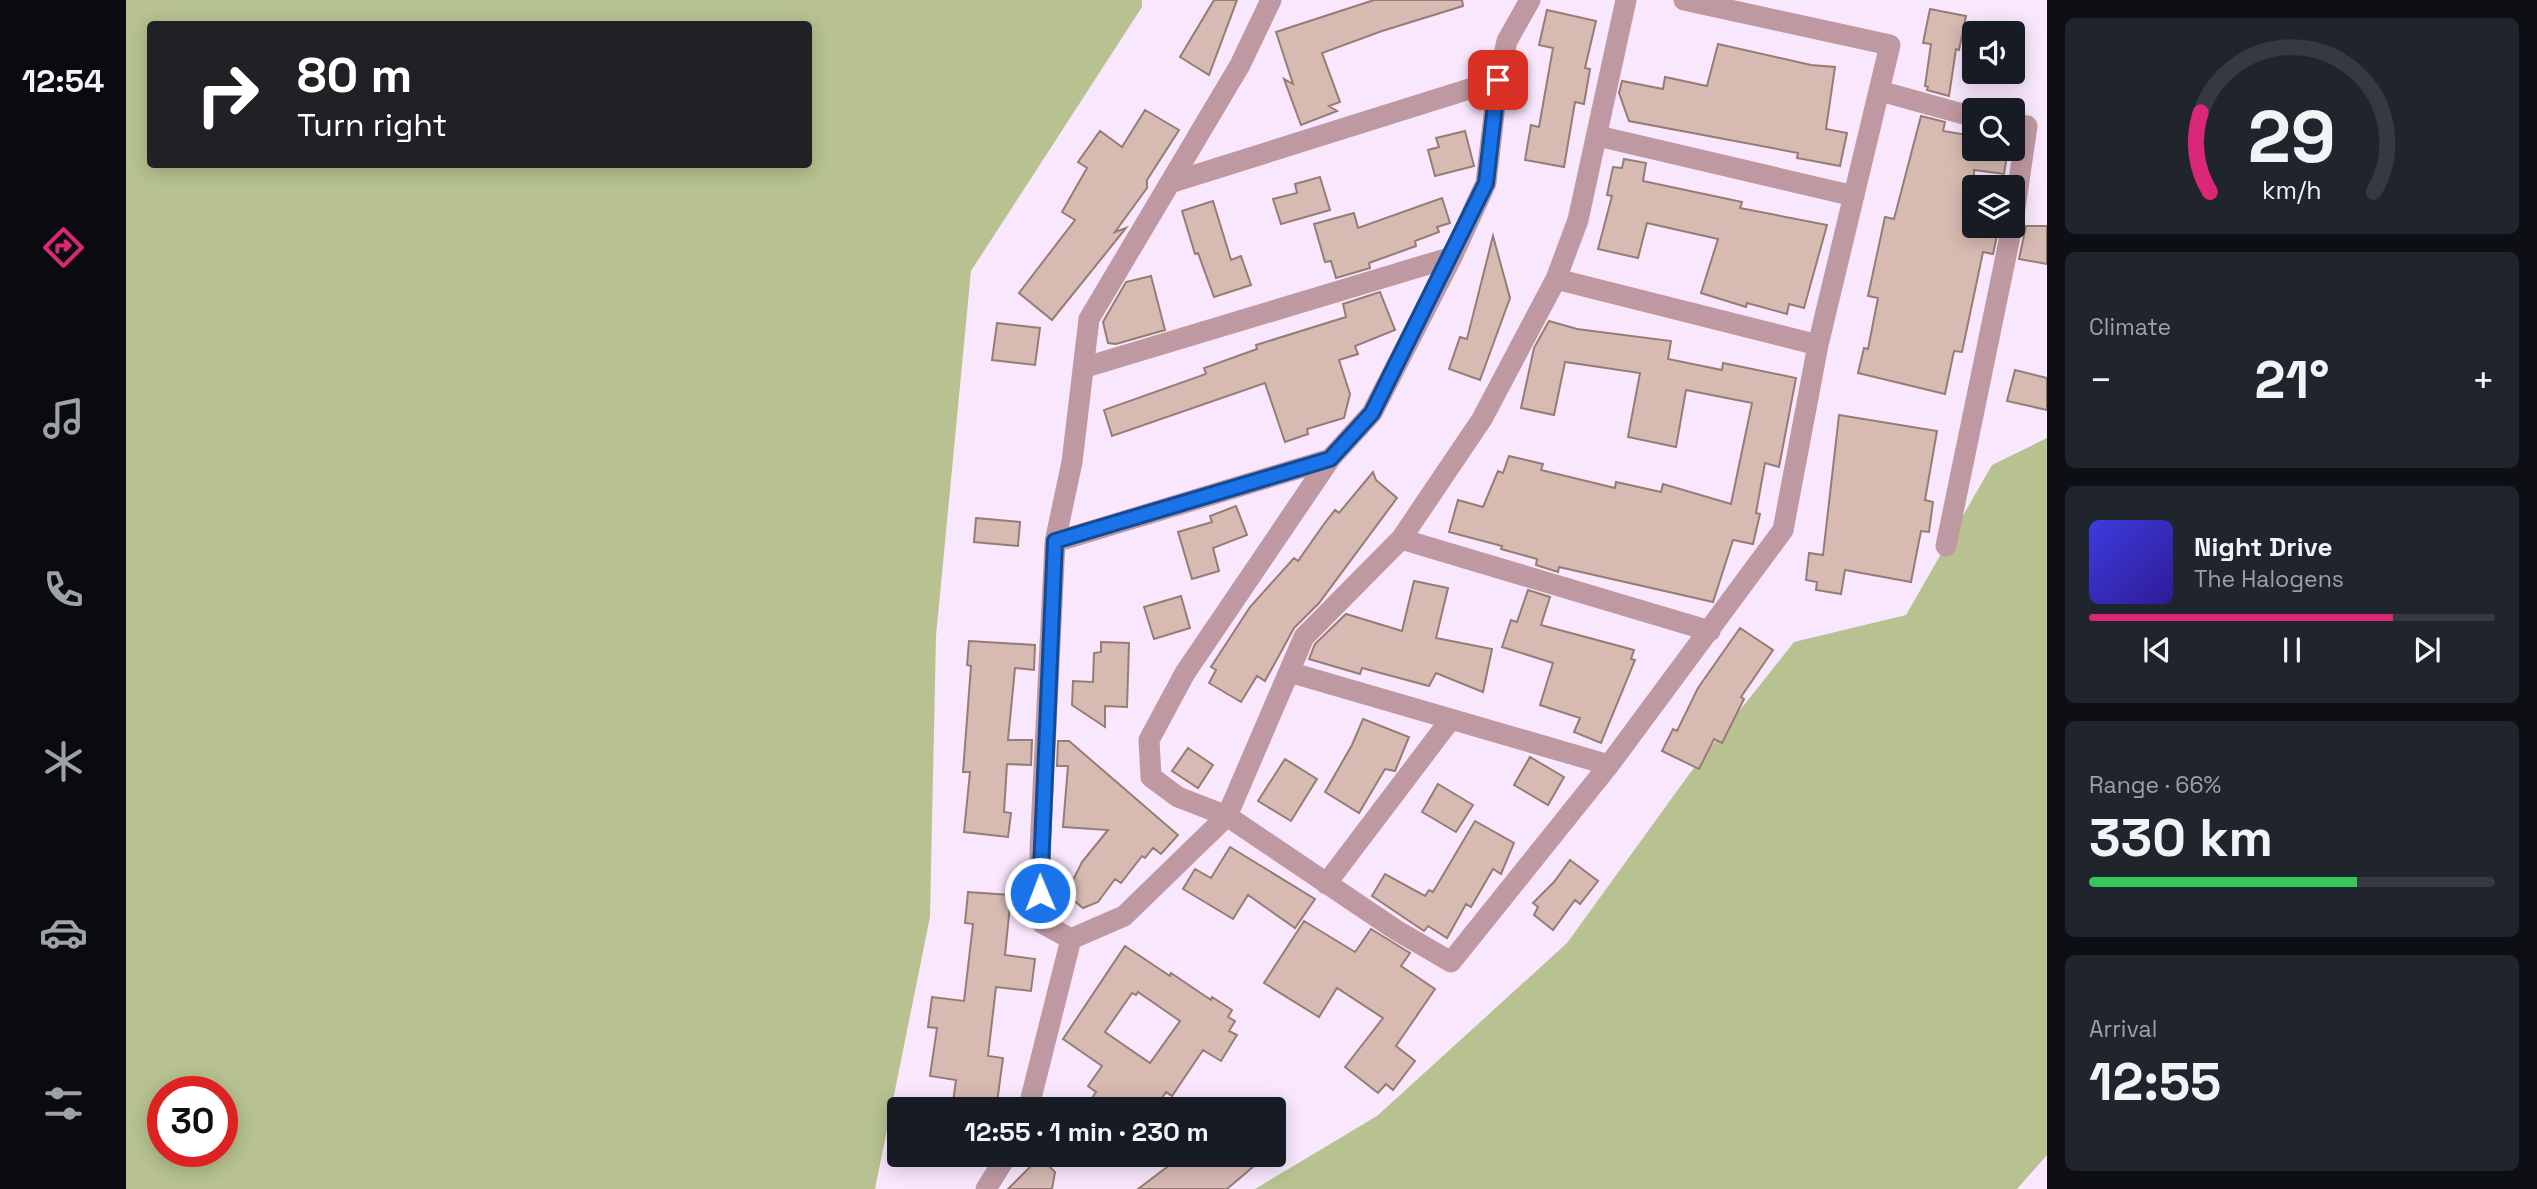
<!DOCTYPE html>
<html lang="en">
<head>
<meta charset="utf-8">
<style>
	body { margin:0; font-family:"Space Grotesk",sans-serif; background:#20242c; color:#f1f3f6; height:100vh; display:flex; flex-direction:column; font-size:26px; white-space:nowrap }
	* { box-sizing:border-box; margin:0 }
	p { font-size:23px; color:#9ea1a6 }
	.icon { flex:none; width:38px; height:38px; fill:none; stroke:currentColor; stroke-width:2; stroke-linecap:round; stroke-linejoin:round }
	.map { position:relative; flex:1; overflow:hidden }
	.side { display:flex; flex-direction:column; gap:18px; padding:18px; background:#0d0f14; width:490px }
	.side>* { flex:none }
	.banner { position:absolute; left:21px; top:21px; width:665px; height:147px; border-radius:7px; box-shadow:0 4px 18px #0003; background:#202124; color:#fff; overflow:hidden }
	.controls { position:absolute; left:1836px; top:21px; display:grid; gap:14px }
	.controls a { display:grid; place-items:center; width:63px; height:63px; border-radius:7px; background:#171b24; box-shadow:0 4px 18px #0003; font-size:35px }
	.speed { position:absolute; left:21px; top:1076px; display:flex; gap:14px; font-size:35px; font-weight:700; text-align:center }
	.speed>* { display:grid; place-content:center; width:91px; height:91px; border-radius:50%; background:#171b24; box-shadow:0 4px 18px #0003; line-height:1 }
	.speed .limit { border:10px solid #d22; background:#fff; color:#111 }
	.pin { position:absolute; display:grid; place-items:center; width:60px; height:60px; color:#fff; margin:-30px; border-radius:14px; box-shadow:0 4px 10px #0006 }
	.me { position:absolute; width:77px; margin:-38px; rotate:359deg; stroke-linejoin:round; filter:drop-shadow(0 0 5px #0008) }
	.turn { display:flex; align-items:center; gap:24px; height:147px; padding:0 35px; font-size:32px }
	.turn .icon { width:91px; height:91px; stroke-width:2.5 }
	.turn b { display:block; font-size:49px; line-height:60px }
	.big { font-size:52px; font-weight:600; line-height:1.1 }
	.side .widget { flex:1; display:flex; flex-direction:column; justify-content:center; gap:10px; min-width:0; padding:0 24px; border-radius:10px; background:#20242c }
	.side .dial { align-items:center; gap:0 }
	.dial svg { height:182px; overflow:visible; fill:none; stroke:#363941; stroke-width:7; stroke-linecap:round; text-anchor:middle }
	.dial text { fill:#f1f3f6; stroke:none }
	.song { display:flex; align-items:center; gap:21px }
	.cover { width:84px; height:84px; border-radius:10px; background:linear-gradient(135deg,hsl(240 70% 55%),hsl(250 70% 35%)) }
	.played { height:7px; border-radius:4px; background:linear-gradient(90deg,#db2777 75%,#363941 75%) }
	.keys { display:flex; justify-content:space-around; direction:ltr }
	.heat { display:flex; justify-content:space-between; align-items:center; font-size:38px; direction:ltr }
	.charge { height:10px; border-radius:5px; background:linear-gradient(90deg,#34c759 66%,#363941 0) }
	.trip { position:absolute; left:761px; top:1097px; width:399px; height:70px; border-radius:7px; background:#171b24; box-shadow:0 4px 18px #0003; font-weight:600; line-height:70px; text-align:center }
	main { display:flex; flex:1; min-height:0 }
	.menu { display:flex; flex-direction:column; width:126px; justify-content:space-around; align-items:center; background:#090b0e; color:#9ea1a6 }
	.menu .icon { width:49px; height:49px }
	.menu .on { color:#db2777 }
	.menu b { font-size:32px; color:#f1f3f6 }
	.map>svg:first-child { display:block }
</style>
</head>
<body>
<main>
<nav class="menu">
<b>12:54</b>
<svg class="icon on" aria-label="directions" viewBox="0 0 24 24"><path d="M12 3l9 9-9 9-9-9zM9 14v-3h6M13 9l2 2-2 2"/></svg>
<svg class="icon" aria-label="music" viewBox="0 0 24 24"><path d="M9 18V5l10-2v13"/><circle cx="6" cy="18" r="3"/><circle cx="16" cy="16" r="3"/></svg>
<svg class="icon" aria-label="phone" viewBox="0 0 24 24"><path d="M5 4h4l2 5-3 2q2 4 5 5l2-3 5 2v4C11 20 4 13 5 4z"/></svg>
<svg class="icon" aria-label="climate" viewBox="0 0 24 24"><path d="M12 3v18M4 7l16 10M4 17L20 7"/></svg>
<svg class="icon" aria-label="car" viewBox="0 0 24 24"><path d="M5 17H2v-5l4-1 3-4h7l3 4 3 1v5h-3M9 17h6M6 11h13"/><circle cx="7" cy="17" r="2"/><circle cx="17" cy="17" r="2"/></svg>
<svg class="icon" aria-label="filters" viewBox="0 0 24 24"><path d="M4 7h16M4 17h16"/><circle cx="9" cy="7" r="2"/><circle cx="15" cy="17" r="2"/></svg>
</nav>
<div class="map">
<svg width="1921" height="1189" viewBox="0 0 1921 1189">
	<rect width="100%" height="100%" fill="#f9e8fd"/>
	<!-- green -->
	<path fill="#b7c290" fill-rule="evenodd" d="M 0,0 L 1016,0 L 1016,7 L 845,271 L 810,636 L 804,917 L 749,1189 L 0,1189 ZM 24,24 L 682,24 L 682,164 L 24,164 ZM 37,1092 L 96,1092 L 96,1152 L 37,1152 Z
		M 1921,438 L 1921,1155 L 1891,1189 L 1129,1189 L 1251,1116 L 1441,943 L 1564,773 L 1668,642 L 1780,615 L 1866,465 Z"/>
	<!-- building -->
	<path fill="#d7bbb2" stroke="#967c74" stroke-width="2" fill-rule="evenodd" d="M 1088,0 L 1111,0 L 1083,75 L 1054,57 Z
		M 1248,0 L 1336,0 L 1337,6 L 1256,31 L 1196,53 L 1214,102 L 1203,106 L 1211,111 L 1175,125 L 1158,79 L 1167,84 L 1150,32 Z
		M 1804,9 L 1840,16 L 1833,50 L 1830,49 L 1823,96 L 1801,90 L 1802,87 L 1799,86 L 1805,44 L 1797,43 Z
		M 1421,10 L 1470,21 L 1459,68 L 1464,69 L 1458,104 L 1449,102 L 1438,167 L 1399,160 L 1405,125 L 1413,127 L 1427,48 L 1413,45 Z
		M 1592,44 L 1685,65 L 1709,67 L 1700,129 L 1721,133 L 1714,166 L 1671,158 L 1672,153 L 1503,121 L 1493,93 L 1496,81 L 1537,89 L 1539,77 L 1581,86 Z
		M 1019,110 L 1053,130 L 1021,180 L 1021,188 L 989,232 L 1000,228 L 926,320 L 893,293 L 949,220 L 936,212 L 961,168 L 952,162 L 974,131 L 996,147 Z
		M 1795,116 L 1819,122 L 1817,131 L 1848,136 L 1848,149 L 1882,149 L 1878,174 L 1848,170 L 1848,226 L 1873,226 L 1867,254 L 1857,252 L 1836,352 L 1828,351 L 1819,394 L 1732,373 L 1738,348 L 1742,349 L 1752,298 L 1742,296 L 1759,217 L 1768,219 Z
		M 1339,131 L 1348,166 L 1309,176 L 1302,150 L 1313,147 L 1310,138 Z
		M 1498,159 L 1520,163 L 1517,181 L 1616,202 L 1614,208 L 1701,225 L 1678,308 L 1663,304 L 1661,314 L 1621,303 L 1620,307 L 1575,293 L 1592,239 L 1521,223 L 1512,258 L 1472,249 L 1486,196 L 1481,195 L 1487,167 L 1496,168 Z
		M 1194,177 L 1204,210 L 1155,224 L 1147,199 L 1171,193 L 1169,184 Z
		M 1316,198 L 1324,223 L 1311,227 L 1313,232 L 1289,241 L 1290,246 L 1243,263 L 1244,268 L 1210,278 L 1205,261 L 1199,262 L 1188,224 L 1228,213 L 1232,228 Z
		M 1087,201 L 1105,260 L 1115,256 L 1125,285 L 1088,297 L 1072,253 L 1069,254 L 1056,211 Z
		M 1900,226 L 1921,226 L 1921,264 L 1893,259 Z
		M 1367,236 L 1384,298 L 1354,380 L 1323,369 L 1334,337 L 1341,339 Z
		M 1025,276 L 1039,330 L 990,344 L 982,343 L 977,322 L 1000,282 Z
		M 1254,292 L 1269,330 L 1229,346 L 1232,354 L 1213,360 L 1224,394 L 1218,418 L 1181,429 L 1182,434 L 1159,442 L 1139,383 L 986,436 L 978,410 L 1080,374 L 1078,368 L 1131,349 L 1130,345 L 1220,317 L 1217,304 Z
		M 1423,321 L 1451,329 L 1545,341 L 1542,359 L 1596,370 L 1597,363 L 1670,378 L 1653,467 L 1639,463 L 1630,513 L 1634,514 L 1627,544 L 1607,540 L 1587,602 L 1433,567 L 1432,572 L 1410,565 L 1411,559 L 1375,549 L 1376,546 L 1323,532 L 1332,500 L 1357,507 L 1372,471 L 1377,473 L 1383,456 L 1417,464 L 1415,470 L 1489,488 L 1490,482 L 1535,492 L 1537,484 L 1605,504 L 1626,403 L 1560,390 L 1550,447 L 1502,437 L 1514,373 L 1439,362 L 1428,415 L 1395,408 L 1408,348 Z
		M 871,323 L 914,328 L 909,365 L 866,360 Z
		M 1889,370 L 1921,378 L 1921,410 L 1881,401 Z
		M 1713,415 L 1811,431 L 1799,500 L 1807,502 L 1803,532 L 1795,531 L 1785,582 L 1719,570 L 1715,594 L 1690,590 L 1691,582 L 1680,580 L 1683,553 L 1697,555 Z
		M 1247,472 L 1250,480 L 1271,498 L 1193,603 L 1168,628 L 1139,681 L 1131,676 L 1115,702 L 1083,683 L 1090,670 L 1085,667 L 1124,607 L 1168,558 L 1172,561 L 1198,524 L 1209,510 L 1213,513 Z
		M 1110,506 L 1121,535 L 1087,548 L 1093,571 L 1066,579 L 1052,532 L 1086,522 L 1084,516 Z
		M 850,518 L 894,522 L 892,546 L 848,542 Z
		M 1288,581 L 1322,588 L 1310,638 L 1366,649 L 1357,692 L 1310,673 L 1303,686 L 1236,668 L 1234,674 L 1183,659 L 1189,644 L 1220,614 L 1276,631 Z
		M 1402,590 L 1424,597 L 1415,625 L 1508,650 L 1505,659 L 1509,660 L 1475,743 L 1448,732 L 1454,718 L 1414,705 L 1427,663 L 1376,647 L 1385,620 L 1391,622 Z
		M 1055,596 L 1064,628 L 1028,639 L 1018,607 Z
		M 1614,628 L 1647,650 L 1615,697 L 1618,699 L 1596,743 L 1588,739 L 1573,769 L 1536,751 L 1547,729 L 1551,731 L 1572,688 Z
		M 843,641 L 909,645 L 908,670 L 889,668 L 882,740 L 906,740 L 905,765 L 881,764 L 878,812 L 885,813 L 882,837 L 838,832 L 844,772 L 837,772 L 845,666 L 841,665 Z
		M 975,642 L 1003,643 L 1001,707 L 979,706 L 979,727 L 946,705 L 947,681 L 967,682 L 968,653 L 975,652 Z
		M 1237,719 L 1283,737 L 1269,771 L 1259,769 L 1233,813 L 1199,792 L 1226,745 Z
		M 932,741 L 943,741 L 1052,835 L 1035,854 L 1027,848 L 1019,858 L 1016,856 L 995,883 L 989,879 L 972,902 L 957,908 L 940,894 L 956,862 L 982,830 L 937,827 L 942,766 L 931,766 Z
		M 1062,748 L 1087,765 L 1072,788 L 1046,771 Z
		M 1404,757 L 1438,777 L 1422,805 L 1388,785 Z
		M 1159,759 L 1191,779 L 1165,821 L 1132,801 Z
		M 1312,784 L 1347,805 L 1330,832 L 1296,812 Z
		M 1349,821 L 1388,843 L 1375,874 L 1367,869 L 1345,907 L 1340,904 L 1321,938 L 1302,926 L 1298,931 L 1246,896 L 1259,874 L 1299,896 L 1303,890 L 1307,892 Z
		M 1104,847 L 1189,899 L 1169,928 L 1122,895 L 1107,919 L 1057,889 L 1069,869 L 1085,878 Z
		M 1444,860 L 1472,881 L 1454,904 L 1449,900 L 1427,930 L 1408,915 L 1412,907 L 1407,903 L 1428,882 Z
		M 842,892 L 885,895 L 879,955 L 909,959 L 905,991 L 870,987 L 862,1056 L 877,1058 L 870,1110 L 826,1110 L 830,1080 L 804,1076 L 811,1028 L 802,1027 L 806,997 L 838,1001 L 847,924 L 839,923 Z
		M 1178,921 L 1229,952 L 1245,929 L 1284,953 L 1275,966 L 1309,989 L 1270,1046 L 1289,1061 L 1267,1090 L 1260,1084 L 1252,1093 L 1219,1067 L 1257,1018 L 1211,988 L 1193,1017 L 1138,983 Z
		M 999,946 L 1044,976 L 1045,973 L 1085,1000 L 1086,997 L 1106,1010 L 1102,1017 L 1109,1021 L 1103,1031 L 1111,1035 L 1095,1061 L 1077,1050 L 1046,1096 L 1040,1092 L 1028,1110 L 958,1110 L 970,1092 L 962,1086 L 976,1066 L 937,1039 ZM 1012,992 L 1054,1021 L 1024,1063 L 979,1032 L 1006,993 L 1010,995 Z
		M 1057,1155 L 1141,1155 L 1101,1189 L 1012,1189 Z
		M 914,1157 L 929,1172 L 926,1189 L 882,1189 Z"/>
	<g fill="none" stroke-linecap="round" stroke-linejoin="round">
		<!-- minor -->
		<path stroke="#bf99a2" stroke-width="21" d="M 1404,0 L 1381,41 L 1372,80 L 1360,183 L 1326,257 L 1246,413 L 1204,459 L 1059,673 L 1023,740 L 1025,777 L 1052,797 L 1101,816 L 1270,930 L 1325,962 L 1483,765 L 1657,530 L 1692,345 L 1764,45 L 1558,0
			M 1754,91 L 1848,117
			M 1472,136 L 1728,196
			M 1047,182 L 1372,80
			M 1430,279 L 1692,345
			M 960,367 L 1326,257
			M 1275,539 L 1584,631
			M 929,542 L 1204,459
			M 1820,546 L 1887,222 L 1901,126 L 1886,124
			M 1163,672 L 1483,765
			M 1200,884 L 1325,719
			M 945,939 L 998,916 L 1101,816 L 1178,637 L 1275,539 L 1356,419 L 1430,279 L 1452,220 L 1500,0
			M 945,939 L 916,923 L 914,850 L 929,542 L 946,462 L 963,319 L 1114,65 L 1145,0
			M 902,1110 L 945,939
			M 860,1189 L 881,1155"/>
	</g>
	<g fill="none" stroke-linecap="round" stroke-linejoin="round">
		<!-- route casing -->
		<g stroke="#114b97" stroke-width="18">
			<path id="route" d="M 914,893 L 929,541 L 1204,459 L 1246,413 L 1360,183 L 1372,80"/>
		</g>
		<!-- route -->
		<use href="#route" stroke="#1a73e8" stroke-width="12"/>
	</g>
</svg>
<div class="controls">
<a><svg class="icon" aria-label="sound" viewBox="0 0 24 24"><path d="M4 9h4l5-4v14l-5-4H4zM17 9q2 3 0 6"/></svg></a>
<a><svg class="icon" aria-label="search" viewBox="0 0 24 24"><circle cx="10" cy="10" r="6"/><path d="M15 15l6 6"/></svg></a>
<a><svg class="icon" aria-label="layers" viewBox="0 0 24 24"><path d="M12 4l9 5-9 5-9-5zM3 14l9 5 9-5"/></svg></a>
</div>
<div class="speed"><div class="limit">30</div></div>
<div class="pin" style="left:1372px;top:80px;background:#d93025"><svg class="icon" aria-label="arrive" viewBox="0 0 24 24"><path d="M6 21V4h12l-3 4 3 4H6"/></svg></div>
<svg class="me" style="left:914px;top:893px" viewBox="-20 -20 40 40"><circle r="17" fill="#1a73e8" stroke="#fff" stroke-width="3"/><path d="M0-11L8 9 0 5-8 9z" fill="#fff"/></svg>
<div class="trip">12:55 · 1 min · 230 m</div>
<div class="banner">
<div class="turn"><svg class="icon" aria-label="right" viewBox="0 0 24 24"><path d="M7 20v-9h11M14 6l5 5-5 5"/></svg><div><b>80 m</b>Turn right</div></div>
</div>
</div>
<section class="side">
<div class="widget dial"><svg viewBox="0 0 100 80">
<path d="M14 69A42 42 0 1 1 86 69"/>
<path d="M14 69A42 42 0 0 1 10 34" stroke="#db2777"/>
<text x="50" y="56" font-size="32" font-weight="700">29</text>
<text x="50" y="72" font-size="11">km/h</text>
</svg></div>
<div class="widget"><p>Climate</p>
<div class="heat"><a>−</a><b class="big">21°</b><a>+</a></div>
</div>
<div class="widget">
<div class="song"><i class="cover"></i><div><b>Night Drive</b><p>The Halogens</p></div></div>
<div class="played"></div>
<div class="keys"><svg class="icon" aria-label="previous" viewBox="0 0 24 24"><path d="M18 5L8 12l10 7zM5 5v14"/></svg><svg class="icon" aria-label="pause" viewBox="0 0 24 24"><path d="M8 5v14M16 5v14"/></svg><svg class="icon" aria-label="next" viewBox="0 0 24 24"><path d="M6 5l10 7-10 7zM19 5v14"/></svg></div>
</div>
<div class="widget"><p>Range · 66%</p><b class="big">330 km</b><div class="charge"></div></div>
<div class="widget"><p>Arrival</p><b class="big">12:55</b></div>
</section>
</main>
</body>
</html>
